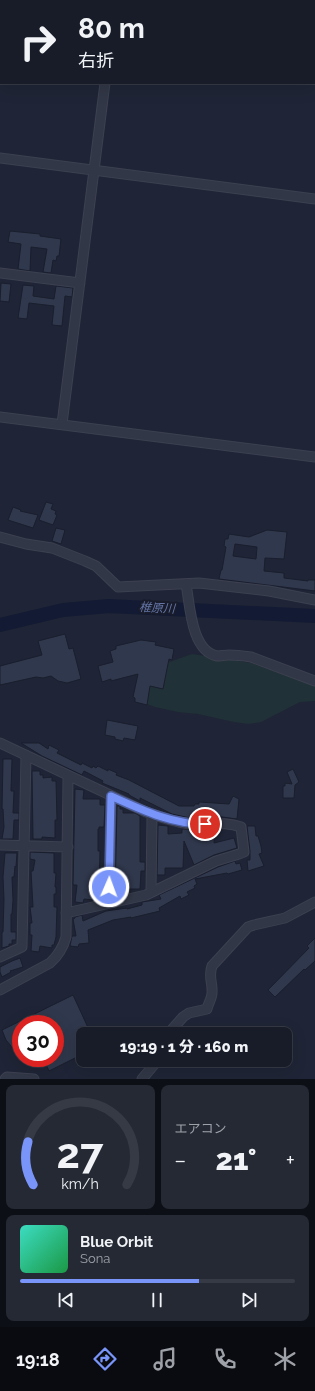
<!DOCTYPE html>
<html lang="ja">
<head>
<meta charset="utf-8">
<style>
	body { margin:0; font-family:Raleway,"Noto Sans JP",sans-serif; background:#242934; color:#f1f3f6; height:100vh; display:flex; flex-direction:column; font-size:15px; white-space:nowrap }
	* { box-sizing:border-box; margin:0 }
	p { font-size:13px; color:#9ea1a8 }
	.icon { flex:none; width:22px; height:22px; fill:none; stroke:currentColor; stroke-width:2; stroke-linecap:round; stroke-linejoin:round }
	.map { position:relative; height:1079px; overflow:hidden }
	.drawer { display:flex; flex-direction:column; gap:6px; padding:6px; background:#0d0f16; flex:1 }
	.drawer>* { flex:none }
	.hud { position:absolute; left:0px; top:0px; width:315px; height:84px; box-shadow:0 4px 16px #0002,0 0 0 1px #363a45; background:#171c28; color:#f1f3f6; overflow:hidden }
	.speed { position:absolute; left:12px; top:1015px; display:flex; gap:8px; font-size:20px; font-weight:700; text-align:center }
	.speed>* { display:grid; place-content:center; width:52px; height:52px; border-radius:50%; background:#171c28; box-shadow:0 4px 16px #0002,0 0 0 1px #363a45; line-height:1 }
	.speed .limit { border:6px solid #d22; background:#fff; color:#111 }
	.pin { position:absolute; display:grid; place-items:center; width:34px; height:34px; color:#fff; margin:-17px; border:2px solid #fff; border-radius:50%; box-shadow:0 1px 4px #0007 }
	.me { position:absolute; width:44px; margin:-22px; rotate:2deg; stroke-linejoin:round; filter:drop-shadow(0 0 3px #0008) }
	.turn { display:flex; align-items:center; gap:14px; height:84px; padding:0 12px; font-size:18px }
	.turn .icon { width:52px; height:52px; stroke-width:2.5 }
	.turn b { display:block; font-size:28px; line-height:34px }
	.big { font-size:30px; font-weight:800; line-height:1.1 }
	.drawer .widget { flex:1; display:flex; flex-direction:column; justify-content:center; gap:6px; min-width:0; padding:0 14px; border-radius:8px; background:#242934 }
	.drawer .dial { align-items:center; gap:0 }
	.dial svg { height:104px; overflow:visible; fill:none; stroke:#363a45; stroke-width:7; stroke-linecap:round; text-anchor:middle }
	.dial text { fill:#f1f3f6; stroke:none }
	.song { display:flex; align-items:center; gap:12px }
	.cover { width:48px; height:48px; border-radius:6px; background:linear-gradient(135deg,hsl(170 70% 55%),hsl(140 70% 35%)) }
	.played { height:4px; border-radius:2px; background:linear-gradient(90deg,#7a95fa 65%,#363a45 65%) }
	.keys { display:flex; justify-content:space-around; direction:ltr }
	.heat { display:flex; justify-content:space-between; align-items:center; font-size:22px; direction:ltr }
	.drawer .tiles { flex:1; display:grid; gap:6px; grid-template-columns:1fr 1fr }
	.widget:last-child { grid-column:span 2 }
	.trip { position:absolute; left:76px; top:1027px; width:216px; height:40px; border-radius:8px; background:#171c28; box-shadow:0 4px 16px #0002,0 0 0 1px #363a45; font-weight:800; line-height:40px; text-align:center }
	.tab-bar { display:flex; height:64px; justify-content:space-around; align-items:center; background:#090b10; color:#9ea1a8 }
	.tab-bar .icon { width:28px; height:28px }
	.tab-bar .current { color:#7a95fa }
	.tab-bar b { font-size:18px; color:#f1f3f6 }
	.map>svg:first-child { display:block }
</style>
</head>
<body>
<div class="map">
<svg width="315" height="1079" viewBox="0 0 315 1079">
	<rect width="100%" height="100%" fill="#1f2536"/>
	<!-- green -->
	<path fill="#203137" d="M 192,654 L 251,663 L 315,686 L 315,701 L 300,702 L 261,722 L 249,724 L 234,722 L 198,714 L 178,712 L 155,707 L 142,702 L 137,685 L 164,664 Z"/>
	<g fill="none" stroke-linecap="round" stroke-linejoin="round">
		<!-- river -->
		<path stroke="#131a33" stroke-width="14" d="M 0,625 L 63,610 L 109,606 L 315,616"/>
	</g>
	<!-- building -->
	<path fill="#30384d" stroke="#1a1e2d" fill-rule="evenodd" d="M 10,231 L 40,234 L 40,236 L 61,239 L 59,256 L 57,256 L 56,261 L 53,260 L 51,273 L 43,272 L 47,249 L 31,247 L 30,271 L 18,269 L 21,244 L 8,242 Z
		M 1,283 L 11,284 L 9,302 L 0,301 Z
		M 23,285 L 34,286 L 33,296 L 54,299 L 56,286 L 73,288 L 72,297 L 65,296 L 62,326 L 52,325 L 54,306 L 29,303 L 27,319 L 18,318 Z
		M 46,502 L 53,504 L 51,509 L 56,511 L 55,514 L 57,515 L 53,525 L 39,520 Z
		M 13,507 L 21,510 L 20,511 L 38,515 L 33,528 L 8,520 Z
		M 56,528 L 65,530 L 61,544 L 52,541 Z
		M 267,530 L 287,532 L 284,559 L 265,558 L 264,571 L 284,573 L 284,578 L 308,581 L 308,580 L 315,580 L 315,591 L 219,579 L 221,570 L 222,570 L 226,547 L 224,546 L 225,539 L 228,539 L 229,534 L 249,537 ZM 235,544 L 257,547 L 256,559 L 233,556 Z
		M 65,634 L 69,649 L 73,648 L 81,679 L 67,683 L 58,681 L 51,676 L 43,678 L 36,677 L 0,685 L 0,666 L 42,655 L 38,641 Z
		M 141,640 L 156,642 L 155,645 L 174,649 L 172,660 L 169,659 L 163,689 L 150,686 L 147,705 L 135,702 L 135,698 L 133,697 L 138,674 L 111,681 L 111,679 L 102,682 L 98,666 L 113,662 L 110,651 L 116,649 L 116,646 Z
		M 107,720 L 138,726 L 135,740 L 124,738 L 123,741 L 115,739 L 115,737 L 105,735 Z
		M 21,743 L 39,743 L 48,749 L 49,745 L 59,750 L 57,753 L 81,765 L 82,763 L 92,768 L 93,766 L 96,768 L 98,766 L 108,771 L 108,769 L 117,773 L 116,775 L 129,780 L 179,806 L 194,806 L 195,804 L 199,804 L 199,802 L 229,804 L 233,796 L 239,799 L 237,819 L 193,813 L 193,816 L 190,816 L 190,818 L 172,814 L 140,798 L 140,801 L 129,795 L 129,794 L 102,783 L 103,781 L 84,771 L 82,775 L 42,756 Z
		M 3,759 L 12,759 L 11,791 L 14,791 L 13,813 L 19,813 L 19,820 L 14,820 L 13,839 L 2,839 L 4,827 L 3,809 L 2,809 Z
		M 293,769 L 299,782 L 295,785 L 294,798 L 283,798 L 283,786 L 285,786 L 285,783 L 292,784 L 287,772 Z
		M 32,771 L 40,771 L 40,775 L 43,775 L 43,778 L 52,777 L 52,781 L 56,781 L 57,820 L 55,820 L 55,838 L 42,837 L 42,839 L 33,839 Z
		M 75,789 L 84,790 L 83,799 L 100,799 L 100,805 L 105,805 L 104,827 L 99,827 L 99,829 L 98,829 L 98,851 L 100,851 L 99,895 L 95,895 L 95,900 L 84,899 L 83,903 L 75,902 L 77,885 L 73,885 Z
		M 117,806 L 120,806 L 120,809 L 123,809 L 123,813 L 135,813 L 140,816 L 140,862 L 145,862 L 145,871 L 141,871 L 140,889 L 120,889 L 120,895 L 115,895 Z
		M 158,825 L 168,826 L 168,834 L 182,833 L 182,829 L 215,830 L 214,843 L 234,838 L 237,848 L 214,855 L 194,865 L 184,841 L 183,868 L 165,868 L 165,875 L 157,875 Z
		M 247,826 L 255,826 L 256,836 L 258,836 L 261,846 L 262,853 L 259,854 L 264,866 L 248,871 L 247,860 L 250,860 L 250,851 Z
		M 30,852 L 54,853 L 54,873 L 56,873 L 55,887 L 56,887 L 56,894 L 54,894 L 54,907 L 57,907 L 56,937 L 54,945 L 52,945 L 52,948 L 40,946 L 39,952 L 31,951 L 32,935 L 30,935 L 30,923 L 32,923 L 30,907 L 33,907 L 31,871 L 33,871 L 35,860 L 30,859 Z
		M 5,853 L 17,853 L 16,867 L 15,866 L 14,877 L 12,877 L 13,900 L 12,914 L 11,914 L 11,932 L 16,932 L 16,940 L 12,940 L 12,944 L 9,944 L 9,946 L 2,948 L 2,932 L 3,932 L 4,899 L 3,877 Z
		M 235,861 L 236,864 L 240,863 L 242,870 L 228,874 L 227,873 L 195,879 L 197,884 L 194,886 L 195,888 L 187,892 L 189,895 L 181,899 L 180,896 L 159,908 L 160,911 L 131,918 L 131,917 L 113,920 L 88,930 L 89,943 L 79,944 L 78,947 L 70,946 L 72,936 L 76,936 L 73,919 L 75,918 L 75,917 L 82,915 L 83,921 L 106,911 L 127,908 L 127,909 L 142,905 L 142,902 L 161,899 L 159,895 L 218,867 Z
		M 315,938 L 315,961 L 305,970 L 304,969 L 275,997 L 268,990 L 309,948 L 307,946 Z
		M 20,958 L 23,967 L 10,971 L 11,972 L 2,977 L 0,972 L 0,967 L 12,961 Z
		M 73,995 L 91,1034 L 83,1034 L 83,1054 L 49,1071 L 45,1062 L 38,1066 L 19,1058 L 55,1058 L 55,1024 L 21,1024 L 21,1058 L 6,1040 L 2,1030 Z"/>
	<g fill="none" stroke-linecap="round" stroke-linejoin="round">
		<!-- minor casing -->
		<g stroke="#3c4050" stroke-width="11">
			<path id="minor" d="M 116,1 L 116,0
				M 0,158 L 315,199
				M 0,273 L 80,283
				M 0,417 L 315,457
				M 62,424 L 105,83
				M 0,537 L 26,544 L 52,548 L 85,561 L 96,566 L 118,587 L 199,583 L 269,591 L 315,600
				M 186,584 C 190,605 191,651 217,656 C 221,656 225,655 229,655 C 237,655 244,656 251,657 L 315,681
				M 0,743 L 146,812 C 161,817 176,823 191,824 C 208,825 225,821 241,827 L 244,852 L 239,854 L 216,861 L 146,895 L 66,913
				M 0,845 L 68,847
				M 151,892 L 152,814
				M 109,902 L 111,796
				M 0,957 L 22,947 L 26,755
				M 0,990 L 50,963 C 59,955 63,948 66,937 L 68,776
				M 168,1034 L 183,1017 L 189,1013 L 207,1009 C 208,1004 212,998 212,993 C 213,983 208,977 212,966 L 248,927 L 254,925 L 285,918 L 315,902
				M 5,1079 L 7,1077 L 34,1079
				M 142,1079 L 158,1060"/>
		</g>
		<!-- minor -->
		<use href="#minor" stroke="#323747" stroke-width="9"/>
	</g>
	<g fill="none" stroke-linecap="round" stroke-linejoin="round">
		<!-- route casing -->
		<g stroke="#4f61a2" stroke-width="10">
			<path id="route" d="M 109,887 L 111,796 C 142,810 171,824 205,824"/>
		</g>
		<!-- route -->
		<use href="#route" stroke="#7a95fa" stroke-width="7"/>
	</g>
	<g text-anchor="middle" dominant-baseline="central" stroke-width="4" stroke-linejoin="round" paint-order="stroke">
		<!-- water labels -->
		<g font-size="12" font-style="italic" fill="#6374a5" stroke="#181c2b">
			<text transform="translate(157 608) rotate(3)">椎原川</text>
		</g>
	</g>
</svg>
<div class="speed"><div class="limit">30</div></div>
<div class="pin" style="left:205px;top:824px;background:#d93025"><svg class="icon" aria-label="arrive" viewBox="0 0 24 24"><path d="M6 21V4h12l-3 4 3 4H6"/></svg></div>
<svg class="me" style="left:109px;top:887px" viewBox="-20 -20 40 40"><circle r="17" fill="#7a95fa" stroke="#fff" stroke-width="3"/><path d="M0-11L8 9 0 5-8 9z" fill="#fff"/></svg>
<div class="trip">19:19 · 1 分 · 160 m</div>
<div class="hud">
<div class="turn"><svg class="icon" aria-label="right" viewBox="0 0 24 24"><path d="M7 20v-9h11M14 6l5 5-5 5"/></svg><div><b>80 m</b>右折</div></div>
</div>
</div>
<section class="drawer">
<div class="tiles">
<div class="widget dial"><svg viewBox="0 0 100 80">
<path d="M14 69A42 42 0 1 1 86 69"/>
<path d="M14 69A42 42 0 0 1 10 36" stroke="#7a95fa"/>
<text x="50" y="56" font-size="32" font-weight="700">27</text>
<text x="50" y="72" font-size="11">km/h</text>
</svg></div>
<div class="widget"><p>エアコン</p>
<div class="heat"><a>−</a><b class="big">21°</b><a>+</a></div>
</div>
<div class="widget">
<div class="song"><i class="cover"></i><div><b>Blue Orbit</b><p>Sona</p></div></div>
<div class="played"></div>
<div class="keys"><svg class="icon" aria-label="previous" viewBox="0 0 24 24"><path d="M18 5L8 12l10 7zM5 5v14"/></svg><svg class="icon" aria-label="pause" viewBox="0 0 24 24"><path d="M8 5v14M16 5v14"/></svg><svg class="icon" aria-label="next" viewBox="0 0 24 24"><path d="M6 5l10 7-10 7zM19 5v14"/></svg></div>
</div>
</div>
</section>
<nav class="tab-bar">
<b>19:18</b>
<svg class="icon current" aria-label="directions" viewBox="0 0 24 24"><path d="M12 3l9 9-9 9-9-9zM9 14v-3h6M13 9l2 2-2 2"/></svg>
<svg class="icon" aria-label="music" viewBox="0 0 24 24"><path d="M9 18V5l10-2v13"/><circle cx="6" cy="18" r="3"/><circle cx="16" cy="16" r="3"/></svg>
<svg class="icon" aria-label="phone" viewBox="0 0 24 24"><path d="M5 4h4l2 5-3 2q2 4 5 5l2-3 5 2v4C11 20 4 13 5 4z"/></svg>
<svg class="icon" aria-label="climate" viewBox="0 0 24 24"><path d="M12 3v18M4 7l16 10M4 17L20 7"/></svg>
</nav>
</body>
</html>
